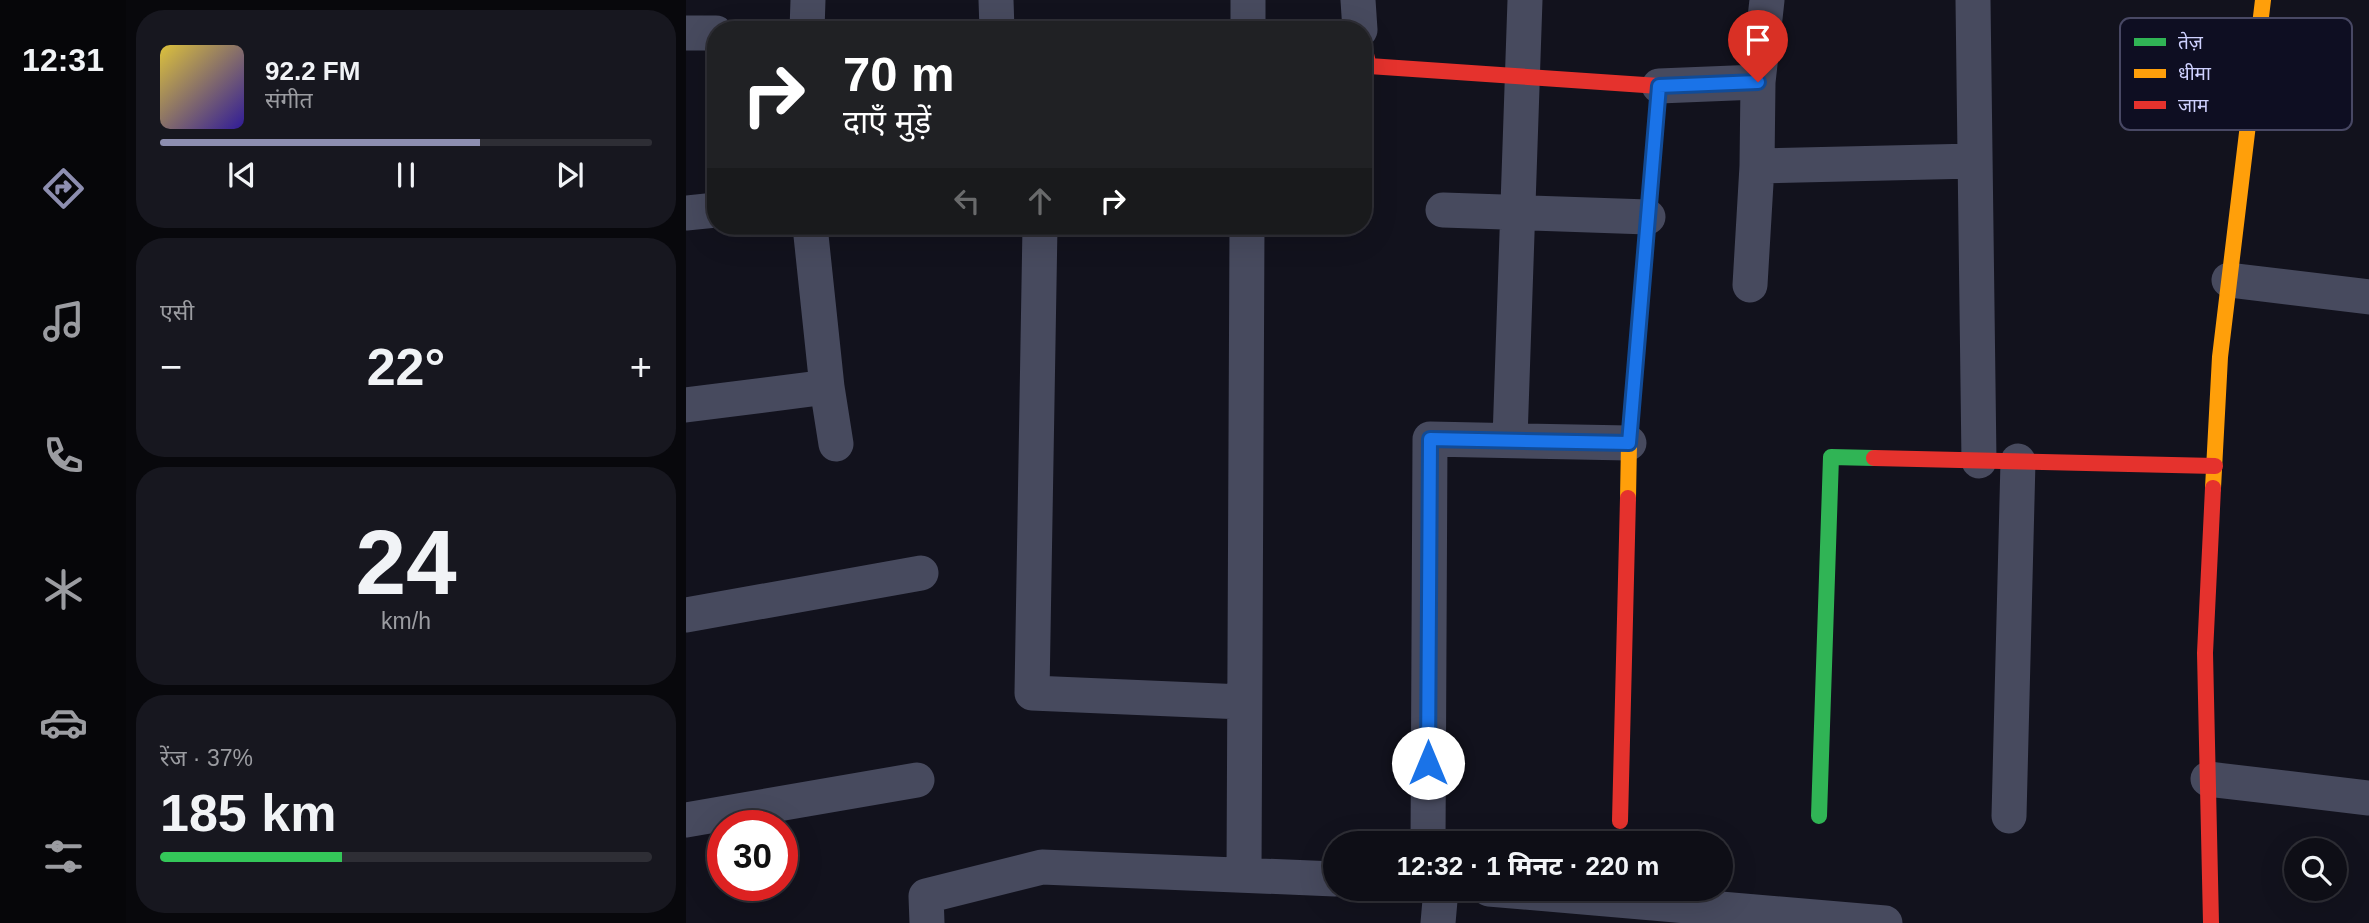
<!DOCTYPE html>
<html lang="hi">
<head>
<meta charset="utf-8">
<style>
	body { margin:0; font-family:Helvetica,"Noto Sans Devanagari",sans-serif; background:#17171f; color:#f1f3f6; height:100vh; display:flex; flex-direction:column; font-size:26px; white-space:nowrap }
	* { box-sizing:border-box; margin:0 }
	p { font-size:23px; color:#9b9ca1 }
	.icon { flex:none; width:38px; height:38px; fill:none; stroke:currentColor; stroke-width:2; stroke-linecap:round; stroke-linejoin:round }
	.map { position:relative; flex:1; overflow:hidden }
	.side { display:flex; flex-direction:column; gap:10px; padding:10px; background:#08080c; width:560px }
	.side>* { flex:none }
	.hud { position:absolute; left:21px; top:21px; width:665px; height:214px; border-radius:28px; box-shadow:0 7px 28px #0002,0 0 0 2px #2e2e35; background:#202124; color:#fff; overflow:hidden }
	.fabs { position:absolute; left:1598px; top:838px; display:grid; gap:14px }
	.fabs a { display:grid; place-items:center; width:63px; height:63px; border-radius:50%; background:#0e0e16; box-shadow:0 7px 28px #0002,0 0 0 2px #2e2e35; font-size:35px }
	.speed { position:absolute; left:21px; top:810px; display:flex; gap:14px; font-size:35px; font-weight:700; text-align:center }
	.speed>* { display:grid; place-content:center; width:91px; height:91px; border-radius:50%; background:#0e0e16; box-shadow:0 7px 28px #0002,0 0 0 2px #2e2e35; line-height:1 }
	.speed .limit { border:10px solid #d22; background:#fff; color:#111 }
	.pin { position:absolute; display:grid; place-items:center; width:60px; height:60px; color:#fff; margin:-72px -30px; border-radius:50% 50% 50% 0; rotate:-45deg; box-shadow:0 0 7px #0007 }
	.pin .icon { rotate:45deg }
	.me { position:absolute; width:77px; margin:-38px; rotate:0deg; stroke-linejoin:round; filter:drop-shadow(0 0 5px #0008) }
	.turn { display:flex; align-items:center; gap:24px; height:147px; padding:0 21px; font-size:32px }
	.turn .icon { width:91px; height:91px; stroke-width:2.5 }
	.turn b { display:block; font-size:49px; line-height:60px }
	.lanes { display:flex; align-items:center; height:66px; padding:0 21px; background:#0003; justify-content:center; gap:35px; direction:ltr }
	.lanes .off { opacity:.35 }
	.big { font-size:52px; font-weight:700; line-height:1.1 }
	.side .card { flex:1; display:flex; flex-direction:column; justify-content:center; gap:10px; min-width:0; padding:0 24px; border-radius:28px; background:#17171f }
	.side .dial { align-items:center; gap:0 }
	.dial b { font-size:91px; line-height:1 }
	.song { display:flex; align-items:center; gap:21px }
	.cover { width:84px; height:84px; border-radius:10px; background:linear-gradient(135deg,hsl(50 70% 55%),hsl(250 70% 35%)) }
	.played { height:7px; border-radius:4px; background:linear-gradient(90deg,#8d8eb0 65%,#2e2e35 65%) }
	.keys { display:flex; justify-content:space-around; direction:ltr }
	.heat { display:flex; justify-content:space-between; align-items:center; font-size:38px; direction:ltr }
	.charge { height:10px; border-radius:5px; background:linear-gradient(90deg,#34c759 37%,#2e2e35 0) }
	.trip { position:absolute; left:637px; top:831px; width:410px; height:70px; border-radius:35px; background:#0e0e16; box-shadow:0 7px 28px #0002,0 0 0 2px #2e2e35; font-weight:700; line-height:70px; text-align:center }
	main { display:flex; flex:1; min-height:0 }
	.tabs { display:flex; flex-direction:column; width:126px; justify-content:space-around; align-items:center; background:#060609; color:#9b9ca1 }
	.tabs .icon { width:49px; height:49px }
	.tabs .on { color:#8d8eb0 }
	.tabs b { font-size:32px; color:#f1f3f6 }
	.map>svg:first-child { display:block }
</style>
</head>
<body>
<main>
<nav class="tabs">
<b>12:31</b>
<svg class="icon on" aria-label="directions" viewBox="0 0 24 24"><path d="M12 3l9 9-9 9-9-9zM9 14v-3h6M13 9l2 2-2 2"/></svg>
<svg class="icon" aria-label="music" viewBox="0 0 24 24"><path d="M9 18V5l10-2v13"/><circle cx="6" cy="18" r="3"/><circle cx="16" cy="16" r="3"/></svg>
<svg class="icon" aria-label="phone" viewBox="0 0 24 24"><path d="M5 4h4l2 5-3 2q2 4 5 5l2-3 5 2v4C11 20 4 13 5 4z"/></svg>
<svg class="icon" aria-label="climate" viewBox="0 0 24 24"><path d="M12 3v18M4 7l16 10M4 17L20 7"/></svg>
<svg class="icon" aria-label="car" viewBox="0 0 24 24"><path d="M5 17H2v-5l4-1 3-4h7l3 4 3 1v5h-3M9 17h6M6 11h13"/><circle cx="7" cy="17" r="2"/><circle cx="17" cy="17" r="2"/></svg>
<svg class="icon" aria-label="filters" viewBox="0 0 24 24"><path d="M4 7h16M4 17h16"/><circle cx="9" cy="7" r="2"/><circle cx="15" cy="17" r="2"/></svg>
</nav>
<section class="side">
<div class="card">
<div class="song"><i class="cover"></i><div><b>92.2 FM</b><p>संगीत</p></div></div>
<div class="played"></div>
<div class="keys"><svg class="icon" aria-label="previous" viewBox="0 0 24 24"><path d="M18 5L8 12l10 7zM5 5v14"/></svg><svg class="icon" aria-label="pause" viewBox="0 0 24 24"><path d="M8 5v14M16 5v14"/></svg><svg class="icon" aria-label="next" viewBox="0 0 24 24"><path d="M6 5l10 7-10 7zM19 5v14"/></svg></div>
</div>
<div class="card"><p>एसी</p>
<div class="heat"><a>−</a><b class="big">22°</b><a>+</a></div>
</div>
<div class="card dial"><b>24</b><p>km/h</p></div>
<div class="card"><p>रेंज · 37%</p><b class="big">185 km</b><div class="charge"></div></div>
</section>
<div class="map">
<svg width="1683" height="923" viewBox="0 0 1683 923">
	<rect width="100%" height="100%" fill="#12121d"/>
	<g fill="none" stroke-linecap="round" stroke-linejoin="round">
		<!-- street -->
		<path stroke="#474a5e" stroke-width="35" d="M 310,0 L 311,30
			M 672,0 L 674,30
			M 1287,0 L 1293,461
			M 121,30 L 122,0
			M 562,30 L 562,0
			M 0,33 L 30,33
			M 973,86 L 1072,82 L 1081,0
			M 1071,166 L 1289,161
			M 757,210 L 962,217
			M 0,213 L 30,210
			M 124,226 L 141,387 L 150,444
			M 354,226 L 346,693 L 557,702
			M 1543,280 L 1683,297
			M 1064,285 L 1071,166 L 1072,82
			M 0,405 L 141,387
			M 824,439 L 839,0
			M 0,615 L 235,573
			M 1522,779 L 1683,798
			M 1323,816 L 1332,461
			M 0,820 L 231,780
			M 742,844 L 744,439 L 943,443
			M 558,874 L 561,226
			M 803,889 L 1199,923
			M 241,923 L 240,896 L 356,867 L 649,879
			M 752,923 L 755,889"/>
		<!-- fast -->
		<path stroke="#30b455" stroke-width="16" d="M 1133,816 L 1145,457 L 1188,458"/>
		<!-- slow -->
		<path stroke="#ff9f0a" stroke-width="16" d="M 1527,488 L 1534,357 L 1577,0
			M 942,498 L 943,443 L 969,136"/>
		<!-- jam -->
		<path stroke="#e5322d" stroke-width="16" d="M 677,43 L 683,66 L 973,86 L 969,136
			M 1188,458 L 1529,466
			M 934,821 L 942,498
			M 1525,923 L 1519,653 L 1527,488"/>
	</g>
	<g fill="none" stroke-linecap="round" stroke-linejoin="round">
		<!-- route casing -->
		<g stroke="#114b97" stroke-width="18">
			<path id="route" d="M 742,763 L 744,439 L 943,443 L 973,86 L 1072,82"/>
		</g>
		<!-- route -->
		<use href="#route" stroke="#1a73e8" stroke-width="12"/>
	</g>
	<!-- legend -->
	<rect x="1434" y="18" width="232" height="112" rx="10" fill="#0e0e22" stroke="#484864" stroke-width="2"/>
	<rect x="1448" y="38" width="32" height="8" fill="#30b455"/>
	<rect x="1448" y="69" width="32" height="9" fill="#ff9f0a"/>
	<rect x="1448" y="101" width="32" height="8" fill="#e5322d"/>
	<g font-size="19" fill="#cfd1ff">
		<text x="1492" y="49">तेज़</text>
		<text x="1492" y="80">धीमा</text>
		<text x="1492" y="112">जाम</text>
	</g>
</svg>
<div class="fabs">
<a><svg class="icon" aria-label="search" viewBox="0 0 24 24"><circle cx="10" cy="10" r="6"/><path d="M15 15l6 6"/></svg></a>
</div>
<div class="speed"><div class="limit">30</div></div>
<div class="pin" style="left:1072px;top:82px;background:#d93025"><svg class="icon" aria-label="arrive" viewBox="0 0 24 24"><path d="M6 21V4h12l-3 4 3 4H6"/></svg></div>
<svg class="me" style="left:742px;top:763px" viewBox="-20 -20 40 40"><circle r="19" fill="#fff"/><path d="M0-13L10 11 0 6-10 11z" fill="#1a73e8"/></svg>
<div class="trip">12:32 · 1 मिनट · 220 m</div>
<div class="hud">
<div class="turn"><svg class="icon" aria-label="right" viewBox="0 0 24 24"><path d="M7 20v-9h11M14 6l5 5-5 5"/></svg><div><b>70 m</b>दाएँ मुड़ें</div></div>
<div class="lanes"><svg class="icon off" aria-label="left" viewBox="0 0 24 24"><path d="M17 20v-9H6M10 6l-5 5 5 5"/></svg><svg class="icon off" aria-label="ahead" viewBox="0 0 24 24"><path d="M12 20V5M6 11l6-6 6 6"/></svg><svg class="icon" aria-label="right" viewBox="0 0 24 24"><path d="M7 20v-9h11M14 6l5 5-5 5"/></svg></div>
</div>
</div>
</main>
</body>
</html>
